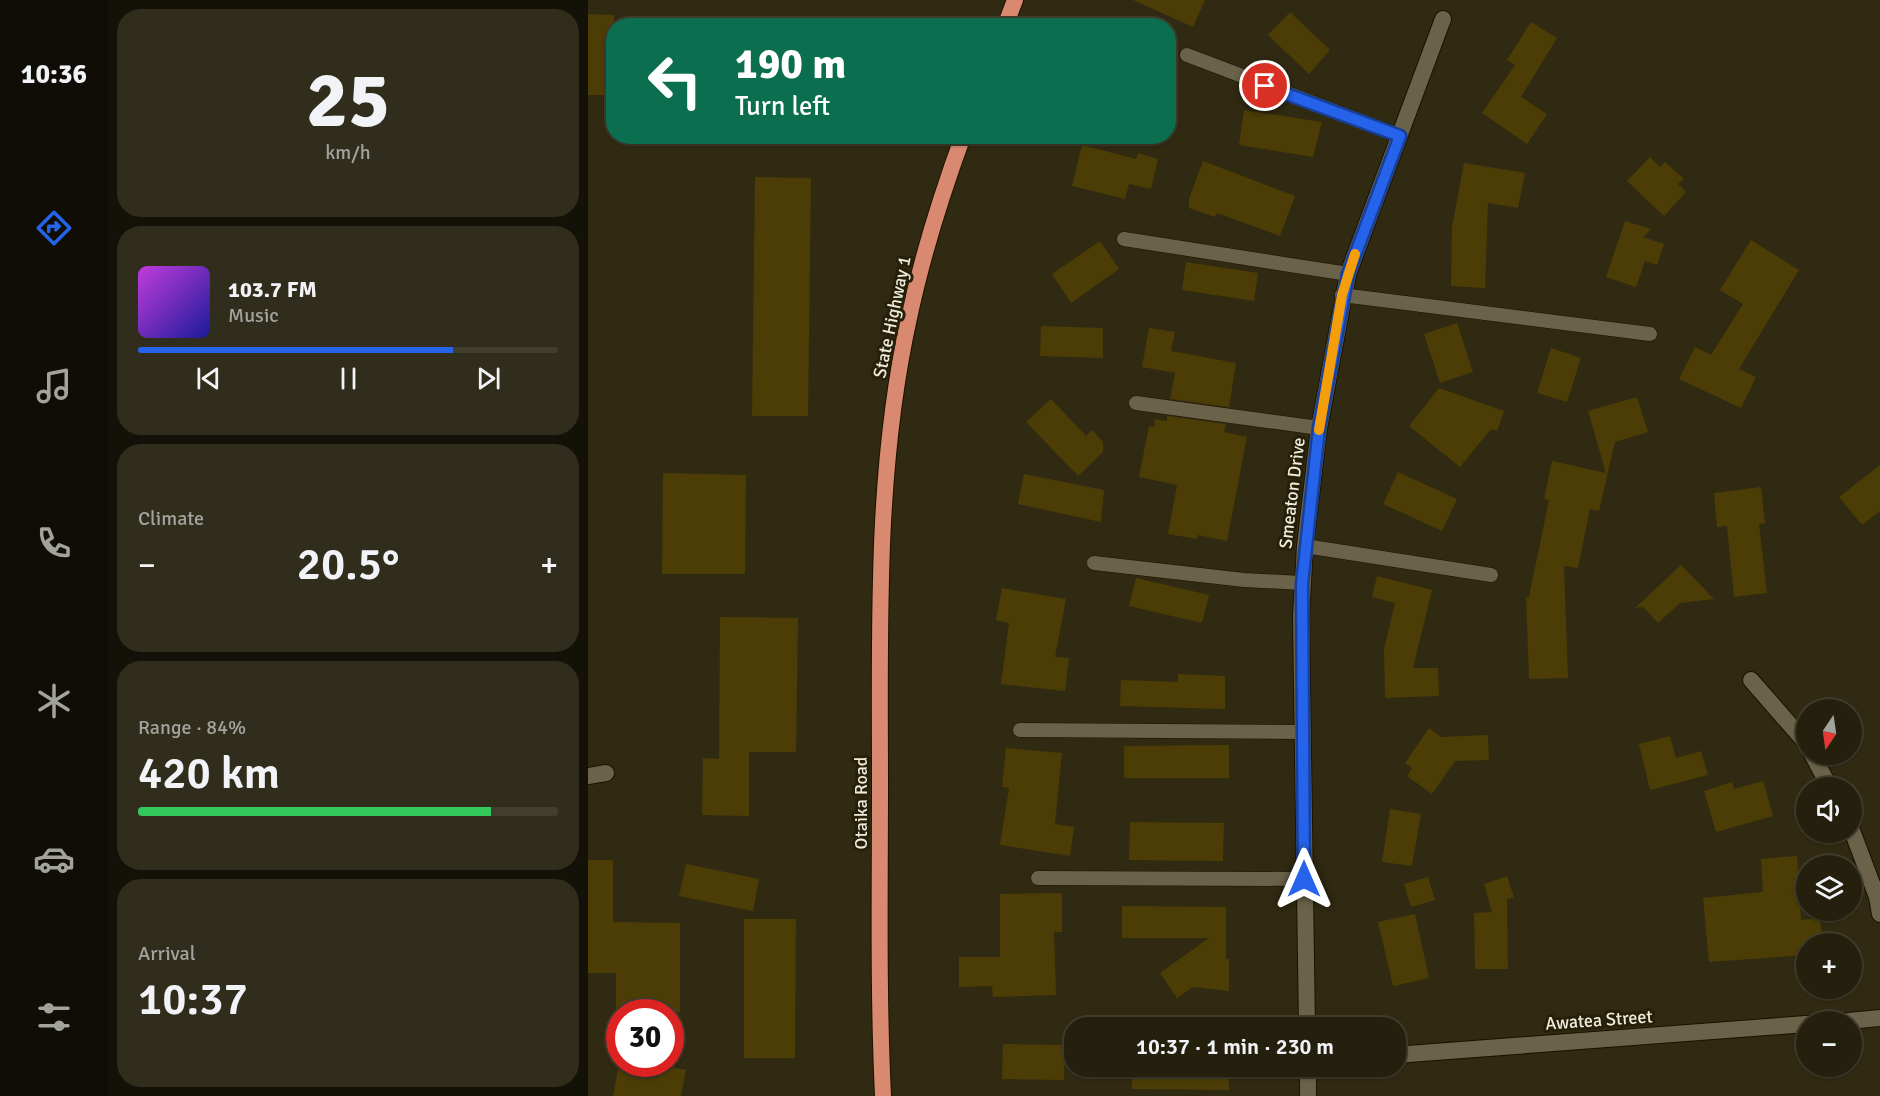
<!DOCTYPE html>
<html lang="en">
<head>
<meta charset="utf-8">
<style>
	body { margin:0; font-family:Signika,sans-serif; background:#312d1c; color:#f1f3f6; height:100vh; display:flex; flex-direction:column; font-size:22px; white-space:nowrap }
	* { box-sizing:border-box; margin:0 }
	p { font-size:20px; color:#a3a39e }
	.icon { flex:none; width:33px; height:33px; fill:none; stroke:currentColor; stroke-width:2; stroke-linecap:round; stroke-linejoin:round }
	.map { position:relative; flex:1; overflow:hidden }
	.panel { display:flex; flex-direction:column; gap:9px; padding:9px; background:#141208; width:480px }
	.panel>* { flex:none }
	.top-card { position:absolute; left:18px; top:18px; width:570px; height:126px; border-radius:24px; box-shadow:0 2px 4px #0004,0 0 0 2px #423e2e; background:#0b6e4f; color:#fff; overflow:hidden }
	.needle { width:39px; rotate:193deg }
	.tools { position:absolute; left:1208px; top:699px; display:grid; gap:12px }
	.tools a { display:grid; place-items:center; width:66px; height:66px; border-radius:50%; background:#25200e; box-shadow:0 2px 4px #0004,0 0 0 2px #423e2e; font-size:30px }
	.speed { position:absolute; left:18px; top:999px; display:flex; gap:12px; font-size:30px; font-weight:700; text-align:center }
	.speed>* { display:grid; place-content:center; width:78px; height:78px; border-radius:50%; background:#25200e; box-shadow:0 2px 4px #0004,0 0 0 2px #423e2e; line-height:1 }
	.speed .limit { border:9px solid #d22; background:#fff; color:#111 }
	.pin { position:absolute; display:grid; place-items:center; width:51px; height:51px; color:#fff; margin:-26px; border:3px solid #fff; border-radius:50%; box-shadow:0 2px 6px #0007 }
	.me { position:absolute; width:66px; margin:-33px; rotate:0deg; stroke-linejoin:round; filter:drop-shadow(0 0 4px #0008) }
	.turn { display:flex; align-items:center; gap:21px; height:126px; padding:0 30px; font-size:27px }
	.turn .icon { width:78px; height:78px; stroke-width:2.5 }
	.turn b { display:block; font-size:42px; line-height:51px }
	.big { font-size:45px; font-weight:600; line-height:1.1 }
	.panel .card { flex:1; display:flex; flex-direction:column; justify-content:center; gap:9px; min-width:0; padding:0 21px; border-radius:24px; background:#312d1c }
	.panel .dial { align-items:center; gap:0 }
	.dial b { font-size:78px; line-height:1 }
	.song { display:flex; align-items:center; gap:18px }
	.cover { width:72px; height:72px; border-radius:9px; background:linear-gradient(135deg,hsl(290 70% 55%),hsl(240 70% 35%)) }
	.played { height:6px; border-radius:3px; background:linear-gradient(90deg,#2563eb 75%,#423e2e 75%) }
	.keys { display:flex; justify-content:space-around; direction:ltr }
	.heat { display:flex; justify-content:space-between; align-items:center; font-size:33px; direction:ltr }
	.charge { height:9px; border-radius:4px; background:linear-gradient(90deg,#34c759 84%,#423e2e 0) }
	.trip { position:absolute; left:476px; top:1017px; width:342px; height:60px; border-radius:24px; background:#25200e; box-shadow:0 2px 4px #0004,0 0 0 2px #423e2e; font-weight:600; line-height:60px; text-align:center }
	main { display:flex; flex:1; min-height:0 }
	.tabs { display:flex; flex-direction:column; width:108px; justify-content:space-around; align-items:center; background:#0f0d06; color:#a3a39e }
	.tabs .icon { width:42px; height:42px }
	.tabs .current { color:#2563eb }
	.tabs b { font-size:27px; color:#f1f3f6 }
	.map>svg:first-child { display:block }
</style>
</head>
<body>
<main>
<nav class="tabs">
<b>10:36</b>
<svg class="icon current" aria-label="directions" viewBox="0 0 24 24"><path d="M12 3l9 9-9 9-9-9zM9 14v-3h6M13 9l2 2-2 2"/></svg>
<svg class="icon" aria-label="music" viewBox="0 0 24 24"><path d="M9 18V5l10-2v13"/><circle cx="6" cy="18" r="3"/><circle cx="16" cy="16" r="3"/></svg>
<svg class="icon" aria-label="phone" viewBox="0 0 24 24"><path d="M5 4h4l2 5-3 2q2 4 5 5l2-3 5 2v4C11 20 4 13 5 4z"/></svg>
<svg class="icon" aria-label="climate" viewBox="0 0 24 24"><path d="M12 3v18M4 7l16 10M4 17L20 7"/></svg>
<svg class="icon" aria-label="car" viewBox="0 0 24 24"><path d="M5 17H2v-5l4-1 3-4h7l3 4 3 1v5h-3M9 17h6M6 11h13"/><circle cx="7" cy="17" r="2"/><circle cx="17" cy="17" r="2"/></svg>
<svg class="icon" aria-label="filters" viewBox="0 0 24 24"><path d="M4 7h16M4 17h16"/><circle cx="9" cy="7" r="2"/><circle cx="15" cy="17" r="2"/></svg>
</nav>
<section class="panel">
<div class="card dial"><b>25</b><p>km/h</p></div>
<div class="card">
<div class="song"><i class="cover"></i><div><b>103.7 FM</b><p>Music</p></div></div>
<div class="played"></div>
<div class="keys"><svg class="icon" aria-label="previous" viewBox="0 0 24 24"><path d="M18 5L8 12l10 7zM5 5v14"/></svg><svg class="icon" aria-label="pause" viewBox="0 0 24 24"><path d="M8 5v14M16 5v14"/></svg><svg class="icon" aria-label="next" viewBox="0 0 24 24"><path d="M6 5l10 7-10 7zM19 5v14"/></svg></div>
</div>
<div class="card"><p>Climate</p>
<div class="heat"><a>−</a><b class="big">20.5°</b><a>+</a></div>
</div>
<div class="card"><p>Range · 84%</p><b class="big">420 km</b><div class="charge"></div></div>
<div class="card"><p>Arrival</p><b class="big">10:37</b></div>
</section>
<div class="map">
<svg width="1292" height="1096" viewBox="0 0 1292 1096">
	<rect width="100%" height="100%" fill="#312a12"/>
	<!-- building -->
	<path fill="#4b3d05" d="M 545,0 L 617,0 L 605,27 Z
		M 702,12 L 742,50 L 721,74 L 680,35 Z
		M 0,14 L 26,15 L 26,95 L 0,95 Z
		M 943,22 L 969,38 L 933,97 L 959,114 L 939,144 L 894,113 L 927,65 L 919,60 Z
		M 656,110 L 734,122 L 725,157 L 651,145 Z
		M 494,145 L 548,159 L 550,153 L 570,159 L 563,189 L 541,184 L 537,199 L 484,186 Z
		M 1062,157 L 1072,167 L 1077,162 L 1096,179 L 1090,184 L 1098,192 L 1076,216 L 1039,181 Z
		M 615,161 L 707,196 L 692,236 L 629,213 L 627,217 L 601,208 L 601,199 Z
		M 876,163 L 937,173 L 930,208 L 900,203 L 897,288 L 863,286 L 864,227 Z
		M 167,177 L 223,178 L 220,416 L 164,416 Z
		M 1037,221 L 1063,229 L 1055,237 L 1076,244 L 1069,265 L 1057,261 L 1048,287 L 1018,277 Z
		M 1163,240 L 1211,270 L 1151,369 L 1168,377 L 1153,408 L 1091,379 L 1107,347 L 1123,355 L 1155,304 L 1132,290 Z
		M 512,241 L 531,269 L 483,303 L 464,274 Z
		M 598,262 L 670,273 L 666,301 L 594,290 Z
		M 869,323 L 885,372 L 852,383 L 836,334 Z
		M 453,326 L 515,328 L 515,358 L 452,356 Z
		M 561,328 L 587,332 L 583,351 L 648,363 L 641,407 L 582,399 L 587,373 L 554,367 Z
		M 963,348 L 993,358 L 979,402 L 949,393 Z
		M 851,388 L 916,411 L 909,431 L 903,429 L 872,467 L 821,426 Z
		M 1049,397 L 1060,432 L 1027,442 L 1011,511 L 1002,509 L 990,568 L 976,566 L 980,678 L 941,679 L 938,597 L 941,597 L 961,500 L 956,499 L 964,461 L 1018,473 L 1000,411 Z
		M 463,399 L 498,436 L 504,430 L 515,442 L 515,452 L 490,476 L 438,422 Z
		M 579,416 L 638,424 L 636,432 L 659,437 L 639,541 L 610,535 L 609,539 L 580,534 L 589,485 L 551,477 L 561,426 L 566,427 L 567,419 L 579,421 Z
		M 1292,465 L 1292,511 L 1274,525 L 1251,497 Z
		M 810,472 L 869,499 L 854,531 L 795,504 Z
		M 75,473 L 158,475 L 157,574 L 74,574 Z
		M 436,474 L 516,490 L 513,522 L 430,504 Z
		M 1173,487 L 1177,523 L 1171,524 L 1179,593 L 1146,597 L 1139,526 L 1129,527 L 1126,493 Z
		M 1093,565 L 1126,599 L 1092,603 L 1070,623 L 1055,607 L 1047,608 Z
		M 789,576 L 844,590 L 825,668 L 850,668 L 851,696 L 797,698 L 796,649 L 807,603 L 784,597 Z
		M 548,578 L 621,595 L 614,623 L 541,606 Z
		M 414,588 L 478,599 L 467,657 L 481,658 L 477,691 L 413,684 L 421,623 L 408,620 Z
		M 132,617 L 210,618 L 208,752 L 161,752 L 161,816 L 114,815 L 115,758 L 131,759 Z
		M 590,674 L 637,676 L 637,709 L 532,706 L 533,680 L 590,682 Z
		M 841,728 L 853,737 L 900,735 L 901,760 L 867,761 L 844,794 L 819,776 L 824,768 L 817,763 Z
		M 1082,736 L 1088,758 L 1113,751 L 1120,775 L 1062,790 L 1051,744 Z
		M 641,745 L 641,778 L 536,778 L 536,746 Z
		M 418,748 L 474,753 L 467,824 L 486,827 L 482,856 L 412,845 L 421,788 L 414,787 Z
		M 1175,781 L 1185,816 L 1128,832 L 1116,791 L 1144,782 L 1146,789 Z
		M 802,809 L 833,814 L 824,866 L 794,862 Z
		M 542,822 L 636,823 L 635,861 L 541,860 Z
		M 1209,856 L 1213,920 L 1232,918 L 1235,944 L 1218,944 L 1218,955 L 1121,962 L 1115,898 L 1175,892 L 1173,859 Z
		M 0,860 L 25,860 L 25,922 L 92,923 L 92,1012 L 28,1012 L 28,973 L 0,973 Z
		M 98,864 L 171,879 L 165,911 L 91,896 Z
		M 919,876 L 926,897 L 919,899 L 920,969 L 887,969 L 886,913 L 904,912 L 896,884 Z
		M 840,877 L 847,900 L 823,907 L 816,884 Z
		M 474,893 L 474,932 L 466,932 L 468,995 L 405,997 L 404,986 L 371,987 L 371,957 L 412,957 L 412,894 Z
		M 534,906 L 638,907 L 638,959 L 641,959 L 641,991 L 605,987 L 589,998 L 572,973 L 621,938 L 534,938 Z
		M 827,914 L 841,978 L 805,986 L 790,922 Z
		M 156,919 L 208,919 L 207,1058 L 156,1058 Z
		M 415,1044 L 477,1045 L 476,1080 L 414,1079 Z
		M 31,1064 L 68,1064 L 98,1070 L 93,1096 L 25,1096 Z
		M 544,1066 L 640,1066 L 641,1090 L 544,1089 Z"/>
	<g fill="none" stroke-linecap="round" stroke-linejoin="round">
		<!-- service casing -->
		<g stroke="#191200" stroke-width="15">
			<path id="service" d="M 599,55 L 812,136
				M 536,239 L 760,274
				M 754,295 L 1062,334
				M 548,403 L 731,428
				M 717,546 L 903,575
				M 506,563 L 656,580 L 714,583
				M 432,730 L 716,732
				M 450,878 L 716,879
				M 605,1028 L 619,1028"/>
		</g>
		<!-- minor casing -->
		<g stroke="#191200" stroke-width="18">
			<path id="minor" d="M 1163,680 L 1218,743
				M 1224,754 L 1242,788
				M 0,776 L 18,773
				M 1263,828 L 1289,897 L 1292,914
				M 1250,1022 L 1292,1018
				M 719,1028 L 713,617 L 717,546 L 731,428 L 760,274 L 855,19
				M 807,1055 L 1218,1024
				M 720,1066 L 720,1096"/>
		</g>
		<!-- trunk casing -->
		<g stroke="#191200" stroke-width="18">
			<path id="trunk" d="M 417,26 L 427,0
				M 295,1096 C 290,992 292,888 292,784 C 292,629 287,471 321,318 C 334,257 353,196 375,136"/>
		</g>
		<!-- service -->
		<use href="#service" stroke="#6a6249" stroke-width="14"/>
		<!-- minor -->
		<use href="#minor" stroke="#6a6249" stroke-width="16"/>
		<!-- trunk -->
		<use href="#trunk" stroke="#da8971" stroke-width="16"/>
	</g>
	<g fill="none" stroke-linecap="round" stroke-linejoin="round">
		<!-- route casing -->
		<g stroke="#184099" stroke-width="15">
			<path id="route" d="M 677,86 L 812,136 L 760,274 L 731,428 L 714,584 L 716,879"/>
		</g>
		<!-- route -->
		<use href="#route" stroke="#2563eb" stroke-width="10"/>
		<!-- slow -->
		<path stroke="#f59e0b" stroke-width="10" d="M 731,430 L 754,295 L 767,254"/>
	</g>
	<g text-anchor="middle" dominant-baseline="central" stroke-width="6" stroke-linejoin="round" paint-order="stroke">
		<!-- street labels -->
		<g font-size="18" fill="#f0ecdd" stroke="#272008">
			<text transform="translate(304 317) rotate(-78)">State Highway 1</text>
			<text transform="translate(704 493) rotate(-83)">Smeaton Drive</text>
			<text transform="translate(273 803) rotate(-90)">Otaika Road</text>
			<text transform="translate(1011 1020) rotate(-4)">Awatea Street</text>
		</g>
	</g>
</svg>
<div class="tools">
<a><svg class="needle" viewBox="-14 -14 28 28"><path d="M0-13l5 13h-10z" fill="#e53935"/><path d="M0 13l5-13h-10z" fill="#a3a39e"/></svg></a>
<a><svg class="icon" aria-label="sound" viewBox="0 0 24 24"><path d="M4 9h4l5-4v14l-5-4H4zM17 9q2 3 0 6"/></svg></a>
<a><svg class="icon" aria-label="layers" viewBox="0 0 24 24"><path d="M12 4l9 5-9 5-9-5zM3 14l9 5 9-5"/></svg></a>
<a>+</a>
<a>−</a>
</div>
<div class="speed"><div class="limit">30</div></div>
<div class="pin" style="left:677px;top:86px;background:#d93025"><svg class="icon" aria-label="arrive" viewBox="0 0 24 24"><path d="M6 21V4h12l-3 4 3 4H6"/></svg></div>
<svg class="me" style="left:716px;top:879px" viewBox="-20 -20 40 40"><path d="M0-17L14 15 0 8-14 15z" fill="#2563eb" stroke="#fff" stroke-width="4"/></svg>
<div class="trip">10:37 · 1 min · 230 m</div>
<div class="top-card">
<div class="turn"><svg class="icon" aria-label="left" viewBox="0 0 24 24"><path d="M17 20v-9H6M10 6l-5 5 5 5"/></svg><div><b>190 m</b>Turn left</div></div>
</div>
</div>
</main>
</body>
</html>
